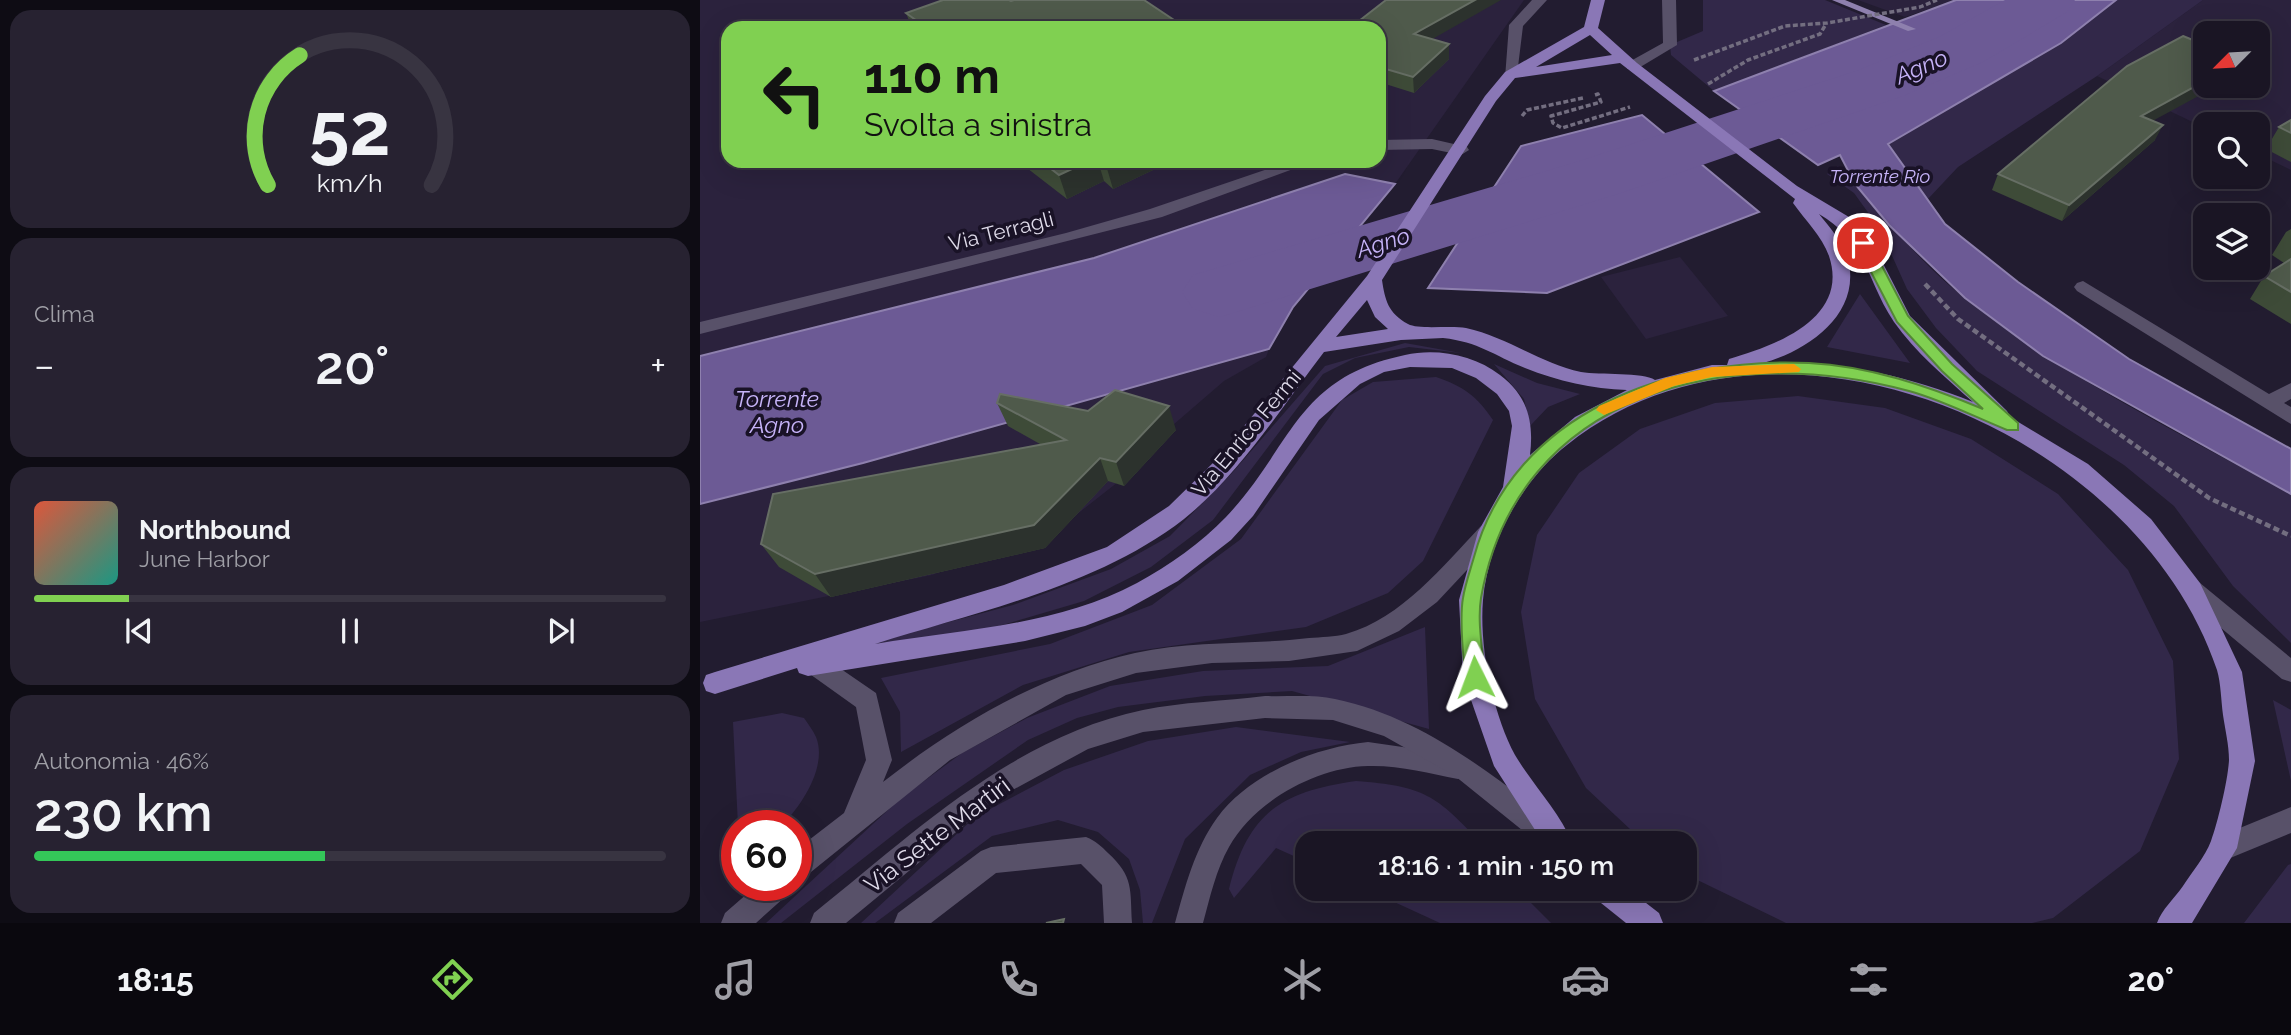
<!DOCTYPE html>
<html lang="it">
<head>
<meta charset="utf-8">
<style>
	body { margin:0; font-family:Raleway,sans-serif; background:#272231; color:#f1f3f6; height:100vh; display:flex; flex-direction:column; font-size:26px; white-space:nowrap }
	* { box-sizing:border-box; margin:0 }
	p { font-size:23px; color:#9f9fa6 }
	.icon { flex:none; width:38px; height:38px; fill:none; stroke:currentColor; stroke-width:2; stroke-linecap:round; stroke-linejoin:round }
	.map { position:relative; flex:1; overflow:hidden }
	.panel { display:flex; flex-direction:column; gap:10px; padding:10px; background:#0e0c14; width:700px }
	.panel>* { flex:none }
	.hud { position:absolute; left:21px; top:21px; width:665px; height:147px; border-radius:21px; box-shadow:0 7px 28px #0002,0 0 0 2px #383441; background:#80d051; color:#111; overflow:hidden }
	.needle { width:46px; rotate:246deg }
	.tools { position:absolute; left:1493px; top:21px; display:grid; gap:14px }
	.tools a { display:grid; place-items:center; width:77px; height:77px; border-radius:14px; background:#1a1524; box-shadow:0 7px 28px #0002,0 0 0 2px #383441; font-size:35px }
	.speed { position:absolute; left:21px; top:810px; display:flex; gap:14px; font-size:35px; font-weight:700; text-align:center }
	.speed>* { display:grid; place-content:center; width:91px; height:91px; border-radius:50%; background:#1a1524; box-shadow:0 7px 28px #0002,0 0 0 2px #383441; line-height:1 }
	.speed .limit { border:10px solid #d22; background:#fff; color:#111 }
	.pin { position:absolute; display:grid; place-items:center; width:60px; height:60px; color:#fff; margin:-30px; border:4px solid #fff; border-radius:50%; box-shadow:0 2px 7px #0007 }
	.me { position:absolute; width:77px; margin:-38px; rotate:357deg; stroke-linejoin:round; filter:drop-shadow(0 0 5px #0008) }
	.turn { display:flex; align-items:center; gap:24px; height:147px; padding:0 28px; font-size:32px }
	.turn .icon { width:91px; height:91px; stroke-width:2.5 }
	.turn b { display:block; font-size:49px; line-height:60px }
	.big { font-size:52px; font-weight:600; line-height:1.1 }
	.panel .card { flex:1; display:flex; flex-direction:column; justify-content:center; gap:10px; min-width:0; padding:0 24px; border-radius:21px; background:#272231 }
	.panel .dial { align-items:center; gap:0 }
	.dial svg { height:182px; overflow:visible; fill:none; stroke:#383441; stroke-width:7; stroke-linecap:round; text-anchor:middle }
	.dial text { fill:#f1f3f6; stroke:none }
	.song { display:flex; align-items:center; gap:21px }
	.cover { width:84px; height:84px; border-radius:10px; background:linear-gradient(135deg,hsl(10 70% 55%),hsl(170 70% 35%)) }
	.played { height:7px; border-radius:4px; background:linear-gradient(90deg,#80d051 15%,#383441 15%) }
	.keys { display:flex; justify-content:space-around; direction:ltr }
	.heat { display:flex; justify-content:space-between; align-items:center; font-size:38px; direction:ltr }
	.charge { height:10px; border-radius:5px; background:linear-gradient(90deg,#34c759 46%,#383441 0) }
	.trip { position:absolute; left:595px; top:831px; width:402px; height:70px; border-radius:21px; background:#1a1524; box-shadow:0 7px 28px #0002,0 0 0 2px #383441; font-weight:600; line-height:70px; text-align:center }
	.menu { display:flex; height:112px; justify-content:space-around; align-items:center; background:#0a080e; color:#9f9fa6 }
	.menu .icon { width:49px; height:49px }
	.menu .active { color:#80d051 }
	.menu b { font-size:32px; color:#f1f3f6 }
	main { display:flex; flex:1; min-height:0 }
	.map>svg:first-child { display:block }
</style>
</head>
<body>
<main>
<section class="panel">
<div class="card dial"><svg viewBox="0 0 100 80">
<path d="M14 69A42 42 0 1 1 86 69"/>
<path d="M14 69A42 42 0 0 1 28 12" stroke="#80d051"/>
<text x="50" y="56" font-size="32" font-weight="700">52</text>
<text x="50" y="72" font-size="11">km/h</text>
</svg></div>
<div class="card"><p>Clima</p>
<div class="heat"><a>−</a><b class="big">20°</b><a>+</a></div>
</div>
<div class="card">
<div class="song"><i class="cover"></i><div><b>Northbound</b><p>June Harbor</p></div></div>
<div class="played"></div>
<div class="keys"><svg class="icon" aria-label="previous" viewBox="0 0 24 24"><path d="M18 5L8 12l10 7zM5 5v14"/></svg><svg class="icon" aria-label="pause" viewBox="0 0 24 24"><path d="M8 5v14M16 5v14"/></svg><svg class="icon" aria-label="next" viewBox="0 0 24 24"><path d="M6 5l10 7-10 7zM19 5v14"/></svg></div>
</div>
<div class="card"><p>Autonomia · 46%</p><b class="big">230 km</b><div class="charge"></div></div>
</section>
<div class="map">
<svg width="1591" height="923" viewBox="0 0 1591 923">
	<rect width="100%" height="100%" fill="#221c30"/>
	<!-- built -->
	<path fill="#2b223d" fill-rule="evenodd" d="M 0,0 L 824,0 L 695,184 L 645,174 L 394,258 L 0,356 ZM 28,28 L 679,28 L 679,161 L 28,161 Z
		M 1158,0 L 1256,0 L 1205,17 Z
		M 1503,0 L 1591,0 L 1591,170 L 1558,154 L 1558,124 L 1505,124 L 1505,128 L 1397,76 ZM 1505,33 L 1558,33 L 1558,86 L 1505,86 Z
		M 980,257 L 1028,316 L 946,339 L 901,277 Z
		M 569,349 L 566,357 L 524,381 L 473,425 L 418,482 L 362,526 L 232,575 L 0,622 L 0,504 L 163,463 Z"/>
	<!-- green -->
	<path fill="#322849" d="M 1003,0 L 1125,0 L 1186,25 L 1014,91 L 971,55 L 970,45 L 1003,31 Z
		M 1416,0 L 1503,0 L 1397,76 L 1258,167 L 1227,200 L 1188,144 L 1361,43 Z
		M 1138,166 C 1180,211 1218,262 1267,300 C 1366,378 1481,434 1591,494 L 1591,643 L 1533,586 L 1474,506 L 1424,465 L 1277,371 L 1236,328 L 1207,289 L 1180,229 L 1154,193 L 1127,174 Z
		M 1160,294 L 1210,363 L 1127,347 Z
		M 705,343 L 761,353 L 709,347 L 655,358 L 623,374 L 513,520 L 451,567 L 384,601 L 275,633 L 128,654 L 313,605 L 411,569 L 470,536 L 532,473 L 625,366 Z
		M 794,364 L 837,383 L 880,394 L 848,407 L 830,426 L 824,399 Z
		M 736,377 C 763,386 777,396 793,420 L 723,561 L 688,593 L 606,627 L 429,652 L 323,685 L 201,752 L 200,712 L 181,678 L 350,644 L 452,605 L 541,539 L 642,400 L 673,382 Z
		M 1098,396 L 1185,408 L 1271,439 L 1358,494 L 1428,570 L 1473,661 L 1479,759 L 1440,851 L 1353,918 L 1332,923 L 1086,923 L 985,874 L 985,844 L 945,843 L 886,788 L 835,699 L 821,612 L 837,535 L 879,473 L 940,429 L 1015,403 Z
		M 725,627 L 729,729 L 592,691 L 505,696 L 418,707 L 377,718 L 328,740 L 207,824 L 81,923 L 66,923 L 201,798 L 262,753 L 327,718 L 410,686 L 503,671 L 628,666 Z
		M 1573,700 L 1591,710 L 1591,781 Z
		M 82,713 L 104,718 C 108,724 113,730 116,737 C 128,766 101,807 81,826 L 38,826 L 33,722 Z
		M 536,727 L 650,742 L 601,752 L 550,775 L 485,839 L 452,923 L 443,923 L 440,890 L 429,859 L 398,832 L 358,820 L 292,836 L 175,923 L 161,923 L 275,817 L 364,770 L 448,741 Z
		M 656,781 C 724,786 736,795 781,843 L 607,844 L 607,862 L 576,848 L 534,898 L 529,889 C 548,813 580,792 656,781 Z
		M 1591,864 L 1591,923 L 1544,923 L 1588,865 Z
		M 666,889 L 817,889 L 851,923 L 740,923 Z"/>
	<!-- water -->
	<path fill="#6c5a95" stroke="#8e80ae" stroke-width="2" d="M 1256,0 L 1416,0 L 1361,43 L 1188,144 L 1245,224 L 1318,282 L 1429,359 L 1591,449 L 1591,494 L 1343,356 L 1265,298 L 1189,225 L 1155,184 L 1140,155 L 1118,165 L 1014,91 Z
		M 942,115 L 1059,212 L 847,293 L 728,288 L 821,146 Z
		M 645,174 L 695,184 L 593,307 L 569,349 L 163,463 L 0,504 L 0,356 L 394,258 Z"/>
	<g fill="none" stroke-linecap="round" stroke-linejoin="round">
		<!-- stream -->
		<path fill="#8e80ae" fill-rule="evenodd" d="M 1132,0 L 1145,0 L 1216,29 L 1208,31 Z"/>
		<!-- river -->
		<path fill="#6c5a95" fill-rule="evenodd" d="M 1305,0 L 1375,0 L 1367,12 L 1283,62 L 1203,96 L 921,193 L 520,317 L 493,309 L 482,292 L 493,275 L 873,163 L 1159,70 L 1241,36 Z"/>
		<!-- path-far1 -->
		<path stroke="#736e80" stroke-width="3.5" stroke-dasharray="5 2.5" stroke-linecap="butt" d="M 994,60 L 1085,26 L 1127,23 L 1220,7 L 1237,0
			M 1008,84 L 1048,60 L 1120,34 L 1126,24
			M 895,95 L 898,94 L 901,102 L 851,116 L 853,123 L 862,128 L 930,107
			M 822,116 L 827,110 L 883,98
			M 638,167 L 661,168"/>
		<!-- path -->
		<path stroke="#736e80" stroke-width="4.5" stroke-dasharray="6 3.5" stroke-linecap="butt" d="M 1225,284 L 1258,319 L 1509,498 L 1591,536"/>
		<!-- lane -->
		<path fill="#585169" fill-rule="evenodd" d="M 832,0 L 847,0 L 823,26 L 817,75 L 815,78 L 805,78 L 809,25 Z
			M 962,0 L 976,0 L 977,45 L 937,69 L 927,69 L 927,63 L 963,43 Z"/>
		<!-- street -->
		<path fill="#585169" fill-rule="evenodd" d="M 732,139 L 767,147 L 769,150 L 761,155 L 732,149 L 679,150 L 679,140 Z
			M 591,161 L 615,161 L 462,217 L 0,334 L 0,322 L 366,233 L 450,209 Z
			M 1383,281 L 1569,394 L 1591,383 L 1591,399 L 1584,403 L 1591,407 L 1591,424 L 1377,291 L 1374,287 L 1377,283 Z
			M 668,742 L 758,755 L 767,759 L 771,767 L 767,775 L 758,779 C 729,773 698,765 668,766 C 616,767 554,802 529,847 C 516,870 510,897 503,923 L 475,923 C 485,887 495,848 517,818 C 549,774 615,747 668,742 Z
			M 386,837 C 396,841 401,846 408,853 C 434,877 430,889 432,923 L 404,923 L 402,885 L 381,864 L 296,873 L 231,923 L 194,923 L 198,913 L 281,851 L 291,847 Z"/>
		<!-- secondary -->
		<path fill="#585169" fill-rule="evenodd" d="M 789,523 L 797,526 L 800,532 L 797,538 L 737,602 L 699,631 L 657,651 L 589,661 L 512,663 L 436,673 L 366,695 L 250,760 L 106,876 L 96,880 L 96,850 L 144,813 L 166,760 L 156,707 L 107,672 L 104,665 L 107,658 L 116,655 L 125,658 L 176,693 L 192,760 L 183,782 C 257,724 342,674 435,653 C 493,640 552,645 609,638 C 621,637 635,637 646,634 C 702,618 743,566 781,526 Z
			M 1492,581 L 1500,583 L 1591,658 L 1591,682 L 1582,679 L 1484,597 L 1480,590 L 1484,583 Z
			M 565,696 C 587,697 613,694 635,699 C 721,717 789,772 858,825 L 861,834 L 858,843 L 838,843 L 755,776 L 684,736 L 633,720 L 565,718 L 443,732 L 388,749 L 296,799 L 146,923 L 110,923 L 114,913 C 214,833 313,737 443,710 C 482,702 525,701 565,696 Z
			M 1591,807 L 1591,833 L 1523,861 L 1513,857 L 1509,848 L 1513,839 Z
			M 56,886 L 90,886 L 86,896 L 56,923 L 21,923 L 25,913 Z"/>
		<!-- primary -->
		<path fill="#8a77b6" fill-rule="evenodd" d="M 891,0 L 905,0 L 898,28 L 937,63 L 1097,186 L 1149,217 L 1172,242 L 1210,316 L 1307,411 L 1310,417 L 1388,464 L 1451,519 L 1500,583 L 1542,672 L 1555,761 L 1537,848 L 1492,923 L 1457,923 C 1462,909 1474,899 1483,886 C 1492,872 1505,857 1511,841 C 1518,822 1528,780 1529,760 C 1529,745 1525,729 1523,715 C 1521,700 1521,684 1517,670 C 1436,429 1077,278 867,445 C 822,480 788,542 783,600 C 779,647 793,714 815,755 C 833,785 859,811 873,844 L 844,844 L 794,766 L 763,677 L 759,600 L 778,532 L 803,487 L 812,426 L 809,411 L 797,394 L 776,378 L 752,368 L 710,367 L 684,372 L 660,384 L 619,420 L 553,516 L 531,540 L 478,581 L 422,612 L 385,626 L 325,641 L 108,676 L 99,673 L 97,668 L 15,694 L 6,691 L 3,683 L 6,675 L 15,672 L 304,585 L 407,547 L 469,506 L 518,458 L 667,276 L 785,96 L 805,72 L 884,27 ZM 890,35 L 912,55 L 836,67 ZM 920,63 L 1095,199 L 1093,203 C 1105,220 1122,236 1129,256 C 1150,319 1074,346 1029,359 L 1027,365 L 1012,365 L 955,380 C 943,372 900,375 881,372 C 840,363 807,337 766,328 C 751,325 719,330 708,324 C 688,313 685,300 682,280 L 796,101 L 815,78 ZM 1119,214 C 1168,243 1166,280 1194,322 C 1215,352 1246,378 1273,402 C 1204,375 1137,360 1063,363 C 1103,352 1154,320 1150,271 C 1149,249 1132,230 1119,214 ZM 667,300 L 675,317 L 688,329 L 636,337 ZM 743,338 C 779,342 793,355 825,368 C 858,381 892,389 927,390 L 875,417 L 830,455 C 834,422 828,396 800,375 C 774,355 737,348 705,355 C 595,378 593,446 526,517 C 501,543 470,565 437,583 C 356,626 264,629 175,644 C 277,612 398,586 484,519 C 539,475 581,408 624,352 L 701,340 Z
			M 892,889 L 928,889 L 959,913 L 963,923 L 926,923 L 896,899 Z"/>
	</g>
	<!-- wall -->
	<path fill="#3e4b38" d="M 311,1 L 486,28 L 212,28 L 206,13 Z
		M 679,28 L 732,39 L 749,44 L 749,59 L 714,93 L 679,82 Z
		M 1591,120 L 1591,162 L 1566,149 L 1579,127 Z
		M 1453,121 L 1455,140 L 1362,221 L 1292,190 L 1298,174 Z
		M 322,161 L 472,161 L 413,189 L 404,181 L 367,199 L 323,165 Z
		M 1591,229 L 1591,324 L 1550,299 L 1564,276 L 1584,263 L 1572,255 L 1586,232 Z
		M 297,403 L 476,430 L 424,486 L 408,481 L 345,548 L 131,597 L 79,567 L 61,544 L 340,444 L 308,426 Z"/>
	<!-- shaded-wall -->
	<path fill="#2c322d" d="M 775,0 L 801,0 L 715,49 L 714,34 Z
		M 749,44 L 749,59 L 714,93 L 713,77 Z
		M 1505,81 L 1505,86 L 1517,86 L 1434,131 L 1441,116 Z
		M 1463,125 L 1455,140 L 1362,221 L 1369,205 Z
		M 389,161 L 398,161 L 404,181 L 367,199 L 359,175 Z
		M 415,161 L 472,161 L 413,189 L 406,165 Z
		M 469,406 L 476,430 L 424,486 L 416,462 Z
		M 400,458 L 408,481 L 345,548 L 131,597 L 115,574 Z"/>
	<!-- building -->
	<path fill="#4f5a4b" stroke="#666e64" stroke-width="2" d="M 243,0 L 309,0 L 311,1 L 314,0 L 444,0 L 486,28 L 227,28 L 206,13 Z
		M 686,0 L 775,0 L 714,34 L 749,44 L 713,77 L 679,67 L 679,28 L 650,28 Z
		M 1483,36 L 1505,45 L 1505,81 L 1441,116 L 1463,125 L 1369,205 L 1298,174 L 1427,66 Z
		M 1591,120 L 1591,133 L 1579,127 Z
		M 341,161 L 389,161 L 359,175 Z
		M 401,161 L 415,161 L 406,165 Z
		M 1591,259 L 1591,292 L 1564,276 Z
		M 415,390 L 469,406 L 416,462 L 400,458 L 334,525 L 115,574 L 61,544 L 73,494 L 366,440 L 297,403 L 300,394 L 388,411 Z
		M 364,919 L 363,923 L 346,923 Z"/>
	<!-- route -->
	<path fill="#80d051" stroke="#538735" stroke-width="2" d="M 1163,238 L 1170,243 L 1208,316 L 1252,364 L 1318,423 L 1318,430 L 1307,430 C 1275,417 1242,400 1209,391 C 1030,342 817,391 781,598 C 777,622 783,652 785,677 L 782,683 L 769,683 C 762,669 760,614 763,598 C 765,585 770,571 774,557 C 813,412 972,356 1109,363 C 1169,366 1228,386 1283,409 L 1242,371 L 1197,322 L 1156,243 Z"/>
	<!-- slow -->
	<path fill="#f59e0b" d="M 1094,364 L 1101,369 L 1099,372 L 1012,377 L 974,386 L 904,415 L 896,410 L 899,406 L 965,378 L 1012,367 Z"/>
	<g text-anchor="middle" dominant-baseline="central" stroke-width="7" stroke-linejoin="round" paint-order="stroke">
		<!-- far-water labels -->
		<g font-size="19" font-style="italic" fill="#c6b3f8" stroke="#191226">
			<text x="1180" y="176">Torrente Rio</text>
		</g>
		<!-- street labels -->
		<g font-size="21" fill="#dedae9" stroke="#191226">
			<text transform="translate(301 231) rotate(-14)">Via Terragli</text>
			<text transform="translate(546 433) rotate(-50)">Via Enrico Fermi</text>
		</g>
		<!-- water labels -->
		<g font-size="23" font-style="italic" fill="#c6b3f8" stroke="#191226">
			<text transform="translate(1221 66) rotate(-23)">Agno</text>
			<text transform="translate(683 242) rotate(-17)">Agno</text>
			<text x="77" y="398">Torrente<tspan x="77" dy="26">Agno</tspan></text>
		</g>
		<!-- near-street labels -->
		<g font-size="24" fill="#dedae9" stroke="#191226">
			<text transform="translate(237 835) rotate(-37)">Via Sette Martiri</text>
		</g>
	</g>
</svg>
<div class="tools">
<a><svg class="needle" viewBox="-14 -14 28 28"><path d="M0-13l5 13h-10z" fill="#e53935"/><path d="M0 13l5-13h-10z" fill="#9f9fa6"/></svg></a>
<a><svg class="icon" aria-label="search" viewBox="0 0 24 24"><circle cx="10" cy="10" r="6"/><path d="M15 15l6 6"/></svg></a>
<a><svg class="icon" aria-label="layers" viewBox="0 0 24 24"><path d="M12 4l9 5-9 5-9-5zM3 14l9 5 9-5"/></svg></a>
</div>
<div class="speed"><div class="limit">60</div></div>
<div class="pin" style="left:1163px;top:243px;background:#d93025"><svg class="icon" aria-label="arrive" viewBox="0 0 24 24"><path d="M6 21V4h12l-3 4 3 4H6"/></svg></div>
<svg class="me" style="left:775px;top:677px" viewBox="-20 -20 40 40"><path d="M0-17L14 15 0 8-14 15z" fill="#80d051" stroke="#fff" stroke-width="4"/></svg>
<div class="trip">18:16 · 1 min · 150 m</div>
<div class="hud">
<div class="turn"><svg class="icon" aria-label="left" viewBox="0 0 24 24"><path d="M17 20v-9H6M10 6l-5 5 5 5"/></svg><div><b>110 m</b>Svolta a sinistra</div></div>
</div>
</div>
</main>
<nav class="menu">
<b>18:15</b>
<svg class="icon active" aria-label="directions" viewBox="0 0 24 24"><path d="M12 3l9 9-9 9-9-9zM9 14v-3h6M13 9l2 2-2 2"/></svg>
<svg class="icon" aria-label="music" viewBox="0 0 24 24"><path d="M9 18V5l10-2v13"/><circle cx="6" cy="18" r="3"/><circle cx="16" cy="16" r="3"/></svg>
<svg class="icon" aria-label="phone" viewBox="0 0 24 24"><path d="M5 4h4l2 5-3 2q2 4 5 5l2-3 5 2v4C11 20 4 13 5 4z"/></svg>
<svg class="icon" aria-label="climate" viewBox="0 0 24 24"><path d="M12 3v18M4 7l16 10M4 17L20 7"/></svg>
<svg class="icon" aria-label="car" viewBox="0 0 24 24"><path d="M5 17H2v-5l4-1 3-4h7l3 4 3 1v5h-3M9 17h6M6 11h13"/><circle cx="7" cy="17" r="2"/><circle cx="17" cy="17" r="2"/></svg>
<svg class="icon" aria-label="filters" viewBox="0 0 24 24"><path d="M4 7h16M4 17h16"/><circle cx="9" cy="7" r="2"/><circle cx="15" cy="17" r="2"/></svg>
<b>20°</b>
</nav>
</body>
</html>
